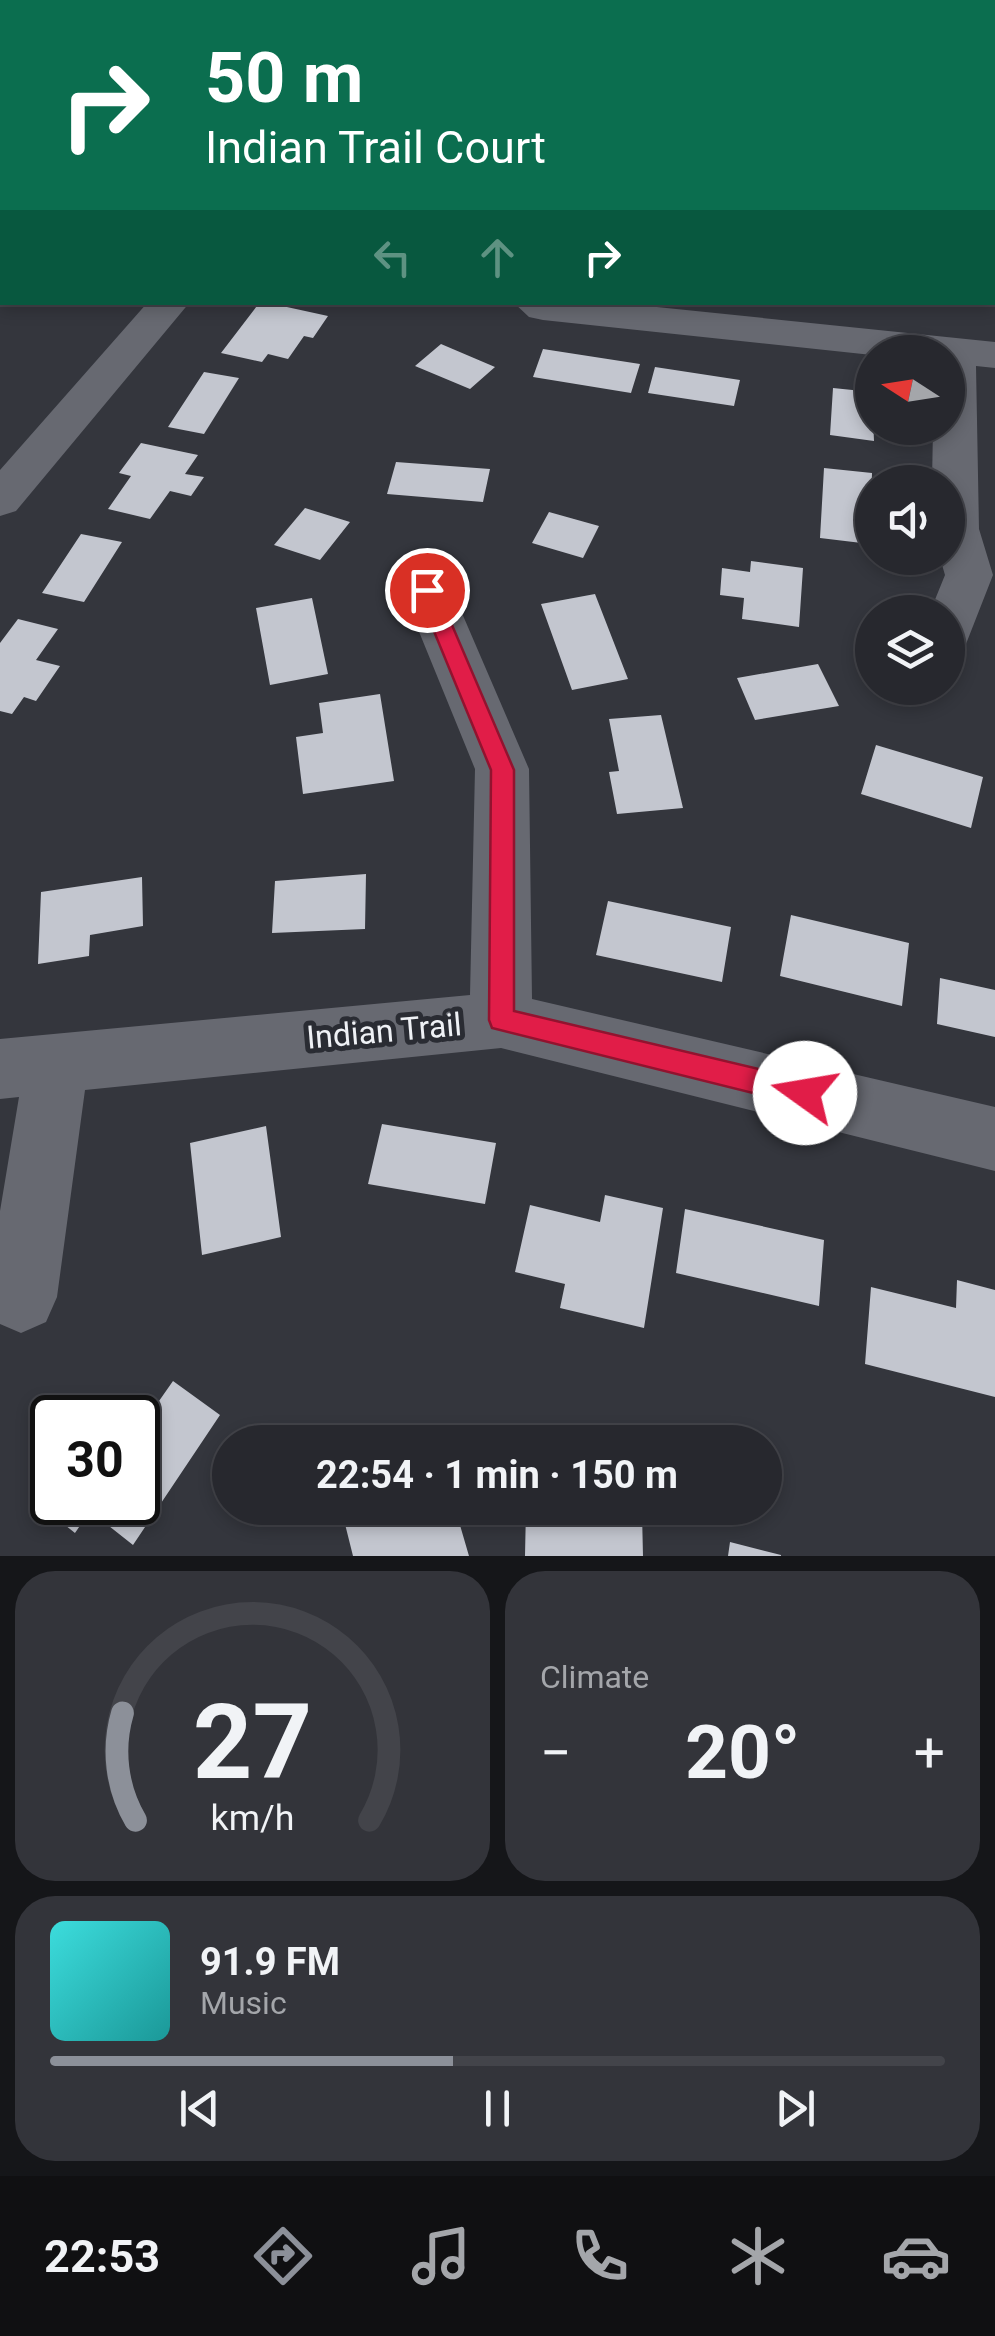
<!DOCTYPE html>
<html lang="en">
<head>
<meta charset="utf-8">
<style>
	body { margin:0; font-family:Roboto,sans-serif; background:#33343a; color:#f1f3f6; height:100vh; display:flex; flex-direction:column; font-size:38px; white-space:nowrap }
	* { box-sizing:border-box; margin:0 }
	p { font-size:32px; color:#a4a6aa }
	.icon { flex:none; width:55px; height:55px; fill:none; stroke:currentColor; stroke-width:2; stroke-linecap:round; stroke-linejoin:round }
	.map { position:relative; height:1556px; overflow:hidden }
	.drawer { display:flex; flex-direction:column; gap:15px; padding:15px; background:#151619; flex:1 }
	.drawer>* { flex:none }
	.hud { position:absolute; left:0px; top:0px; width:995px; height:305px; box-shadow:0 5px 15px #0003,0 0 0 2px #43444a; background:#0b6e4f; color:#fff; overflow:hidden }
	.needle { width:65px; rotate:282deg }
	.buttons { position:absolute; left:855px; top:335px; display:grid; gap:20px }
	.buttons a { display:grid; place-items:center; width:110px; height:110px; border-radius:50%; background:#27282e; box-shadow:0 5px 15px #0003,0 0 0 2px #43444a; font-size:50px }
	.speed { position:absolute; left:30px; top:1395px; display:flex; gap:20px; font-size:50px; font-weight:700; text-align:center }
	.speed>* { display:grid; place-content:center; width:130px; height:130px; border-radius:50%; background:#27282e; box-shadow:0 5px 15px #0003,0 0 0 2px #43444a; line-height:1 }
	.speed .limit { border:5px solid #111; border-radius:15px; background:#fff; color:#111 }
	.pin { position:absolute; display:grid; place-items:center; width:85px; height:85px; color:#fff; margin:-42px; border:5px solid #fff; border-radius:50%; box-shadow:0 2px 10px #0007 }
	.me { position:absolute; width:110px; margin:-55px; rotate:283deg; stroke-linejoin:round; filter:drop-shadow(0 0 8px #0008) }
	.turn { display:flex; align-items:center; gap:35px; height:210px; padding:0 40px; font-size:45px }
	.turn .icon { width:130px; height:130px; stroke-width:2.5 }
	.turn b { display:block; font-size:70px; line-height:85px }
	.lanes { display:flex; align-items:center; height:95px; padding:0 40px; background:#0003; justify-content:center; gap:50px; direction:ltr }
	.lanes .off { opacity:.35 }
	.big { font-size:75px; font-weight:700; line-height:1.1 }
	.drawer .widget { flex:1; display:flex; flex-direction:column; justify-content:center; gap:15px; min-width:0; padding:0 35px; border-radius:40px; background:#33343a }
	.drawer .dial { align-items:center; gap:0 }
	.dial svg { height:260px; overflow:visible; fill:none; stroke:#43444a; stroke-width:7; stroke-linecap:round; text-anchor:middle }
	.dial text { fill:#f1f3f6; stroke:none }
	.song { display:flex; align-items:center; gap:30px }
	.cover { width:120px; height:120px; border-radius:15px; background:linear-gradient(135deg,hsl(180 70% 55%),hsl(180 70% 35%)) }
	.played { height:10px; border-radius:5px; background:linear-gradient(90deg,#8c9099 45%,#43444a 45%) }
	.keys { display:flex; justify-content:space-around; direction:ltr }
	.heat { display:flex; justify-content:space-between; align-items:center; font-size:55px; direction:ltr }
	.drawer .tiles { flex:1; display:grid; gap:15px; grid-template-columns:1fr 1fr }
	.widget:last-child { grid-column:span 2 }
	.trip { position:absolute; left:212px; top:1425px; width:570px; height:100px; border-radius:50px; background:#27282e; box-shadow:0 5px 15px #0003,0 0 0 2px #43444a; font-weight:700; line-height:100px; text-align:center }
	.tabs { display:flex; height:160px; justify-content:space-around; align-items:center; background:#101012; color:#a4a6aa }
	.tabs .icon { width:70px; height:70px }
	.tabs .current { color:#8c9099 }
	.tabs b { font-size:45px; color:#f1f3f6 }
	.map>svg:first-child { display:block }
</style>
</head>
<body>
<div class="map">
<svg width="995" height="1556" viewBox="0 0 995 1556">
	<rect width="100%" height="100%" fill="#34363d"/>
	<!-- building -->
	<path fill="#c3c6cf" d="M 260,302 L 264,302 L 328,316 L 313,338 L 304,336 L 288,359 L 268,354 L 262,362 L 221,353 Z
		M 441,344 L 495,367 L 470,389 L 415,366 Z
		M 543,349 L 640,364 L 631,393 L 533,377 Z
		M 655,367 L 740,380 L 734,406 L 648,393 Z
		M 204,372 L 239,378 L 204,434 L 168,427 Z
		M 833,388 L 872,392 L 874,441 L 830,435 Z
		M 141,443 L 198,455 L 185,474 L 204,477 L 191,496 L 170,491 L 150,519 L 108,509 L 131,476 L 119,473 Z
		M 396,462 L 490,469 L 483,502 L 387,494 Z
		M 824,468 L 872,473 L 870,544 L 820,538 Z
		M 305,508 L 350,522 L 320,560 L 274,545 Z
		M 549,512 L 599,526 L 583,558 L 532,543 Z
		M 81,534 L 122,542 L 84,602 L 42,593 Z
		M 751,561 L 803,568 L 799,627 L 742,619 L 744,598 L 720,595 L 722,568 L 750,572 Z
		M 595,594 L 628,679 L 572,690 L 541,604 Z
		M 312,598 L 328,674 L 270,685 L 256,608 Z
		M 18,619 L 58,629 L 36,660 L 60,666 L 36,701 L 24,697 L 12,714 L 0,711 L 0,643 Z
		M 818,664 L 839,706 L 755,720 L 737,678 Z
		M 380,694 L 394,781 L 303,794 L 296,737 L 323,733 L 319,703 Z
		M 661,715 L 683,808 L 617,814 L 609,772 L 619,771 L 609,719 Z
		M 876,745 L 983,777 L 971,828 L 861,794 Z
		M 366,874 L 365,929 L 272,933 L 275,881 Z
		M 142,877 L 143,926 L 90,935 L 89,956 L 38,964 L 41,892 Z
		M 608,901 L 731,927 L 722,982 L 596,955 Z
		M 791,915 L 909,943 L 902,1006 L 780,976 Z
		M 940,978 L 995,990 L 995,1037 L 937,1024 Z
		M 382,1124 L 496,1143 L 485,1204 L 368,1184 Z
		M 266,1126 L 281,1237 L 202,1255 L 190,1143 Z
		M 605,1195 L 663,1208 L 644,1328 L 560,1308 L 565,1284 L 515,1272 L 530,1205 L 600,1222 Z
		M 685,1209 L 824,1240 L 819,1306 L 676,1273 Z
		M 957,1280 L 995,1290 L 995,1397 L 865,1364 L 871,1287 L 956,1308 Z
		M 173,1381 L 220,1415 L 133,1545 L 90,1511 L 75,1533 L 41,1506 L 52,1491 L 52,1502 L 138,1502 L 138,1431 Z
		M 341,1508 L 455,1508 L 469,1556 L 353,1556 Z
		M 526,1508 L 642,1513 L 643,1556 L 525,1556 Z
		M 730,1542 L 781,1555 L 781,1556 L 728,1556 Z"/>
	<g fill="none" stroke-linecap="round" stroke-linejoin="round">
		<!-- minor -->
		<path fill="#676971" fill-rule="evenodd" d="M 4,0 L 34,0 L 35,2 L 5,2 Z
			M 688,0 L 721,0 L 722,2 L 689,2 Z
			M 992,173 L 995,174 L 995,196 L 992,195 Z
			M 148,302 L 190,302 L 16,511 L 0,516 L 0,470 Z
			M 513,302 L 608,302 L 995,342 L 995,368 L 976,366 L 979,529 L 993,575 L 966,644 L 948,649 L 948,612 L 930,612 L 945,575 L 940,558 L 948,558 L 948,482 L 932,482 L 933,428 L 948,428 L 948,352 L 872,355 L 543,320 L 529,317 Z
			M 427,572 L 444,578 L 452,590 L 529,769 L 532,999 L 995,1107 L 995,1171 L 501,1048 L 85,1090 L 57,1297 L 46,1322 L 21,1333 L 0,1324 L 0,1211 L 19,1097 L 0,1099 L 0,1039 L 470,995 L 475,769 L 402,590 L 410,578 Z"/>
	</g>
	<!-- route -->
	<path fill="#e11d48" stroke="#92132f" stroke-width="2.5" d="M 427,583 L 437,590 L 514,770 L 514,1011 L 805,1080 L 815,1084 L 819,1093 L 815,1102 L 805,1106 L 492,1028 L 489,1020 L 491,770 L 417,590 Z"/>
	<g text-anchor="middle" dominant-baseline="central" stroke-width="10" stroke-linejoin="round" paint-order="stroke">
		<!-- street labels -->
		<g font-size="32" fill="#eff1f5" stroke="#2a2c33">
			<text transform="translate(384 1031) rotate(-5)">Indian Trail</text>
		</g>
	</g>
</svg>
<div class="buttons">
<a><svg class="needle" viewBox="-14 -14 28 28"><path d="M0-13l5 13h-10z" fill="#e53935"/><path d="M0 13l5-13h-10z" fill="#a4a6aa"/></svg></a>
<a><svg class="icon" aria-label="sound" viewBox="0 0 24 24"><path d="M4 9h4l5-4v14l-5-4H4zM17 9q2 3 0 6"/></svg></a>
<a><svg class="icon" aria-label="layers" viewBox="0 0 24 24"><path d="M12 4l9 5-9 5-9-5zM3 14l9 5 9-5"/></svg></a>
</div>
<div class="speed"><div class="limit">30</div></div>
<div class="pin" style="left:427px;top:590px;background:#d93025"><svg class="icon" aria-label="arrive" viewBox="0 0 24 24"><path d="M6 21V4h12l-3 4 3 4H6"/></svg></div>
<svg class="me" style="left:805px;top:1093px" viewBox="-20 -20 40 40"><circle r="19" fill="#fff"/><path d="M0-13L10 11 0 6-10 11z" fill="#e11d48"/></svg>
<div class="trip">22:54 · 1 min · 150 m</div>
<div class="hud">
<div class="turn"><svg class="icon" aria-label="right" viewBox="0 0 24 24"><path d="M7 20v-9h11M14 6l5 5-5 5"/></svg><div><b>50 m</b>Indian Trail Court</div></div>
<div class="lanes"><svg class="icon off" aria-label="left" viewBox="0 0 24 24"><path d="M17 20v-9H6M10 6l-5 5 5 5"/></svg><svg class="icon off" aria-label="ahead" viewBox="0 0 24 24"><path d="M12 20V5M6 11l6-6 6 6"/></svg><svg class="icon" aria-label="right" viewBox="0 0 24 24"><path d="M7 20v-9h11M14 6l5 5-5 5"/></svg></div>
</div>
</div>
<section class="drawer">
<div class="tiles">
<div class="widget dial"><svg viewBox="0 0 100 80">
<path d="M14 69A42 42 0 1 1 86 69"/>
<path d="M14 69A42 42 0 0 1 10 36" stroke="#8c9099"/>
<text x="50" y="56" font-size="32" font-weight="700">27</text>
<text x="50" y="72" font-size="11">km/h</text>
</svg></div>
<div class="widget"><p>Climate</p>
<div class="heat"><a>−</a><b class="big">20°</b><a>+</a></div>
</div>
<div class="widget">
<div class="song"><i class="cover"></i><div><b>91.9 FM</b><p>Music</p></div></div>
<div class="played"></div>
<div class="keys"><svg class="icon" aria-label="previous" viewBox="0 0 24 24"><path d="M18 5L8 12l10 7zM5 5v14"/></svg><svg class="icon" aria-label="pause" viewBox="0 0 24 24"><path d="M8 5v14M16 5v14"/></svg><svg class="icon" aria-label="next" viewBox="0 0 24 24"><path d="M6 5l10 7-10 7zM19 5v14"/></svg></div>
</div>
</div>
</section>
<nav class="tabs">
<b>22:53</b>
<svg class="icon current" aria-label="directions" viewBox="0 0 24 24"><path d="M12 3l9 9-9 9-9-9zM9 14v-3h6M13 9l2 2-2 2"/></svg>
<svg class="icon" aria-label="music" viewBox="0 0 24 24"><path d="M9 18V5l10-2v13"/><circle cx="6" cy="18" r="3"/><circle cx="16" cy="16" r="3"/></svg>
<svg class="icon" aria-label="phone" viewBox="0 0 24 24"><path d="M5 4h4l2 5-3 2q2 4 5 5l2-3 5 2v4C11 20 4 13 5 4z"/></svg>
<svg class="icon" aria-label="climate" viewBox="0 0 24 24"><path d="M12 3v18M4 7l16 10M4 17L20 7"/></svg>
<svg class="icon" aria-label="car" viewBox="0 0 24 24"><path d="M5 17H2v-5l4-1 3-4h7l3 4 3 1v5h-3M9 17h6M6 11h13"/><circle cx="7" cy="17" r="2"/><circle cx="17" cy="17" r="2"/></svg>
</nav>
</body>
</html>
